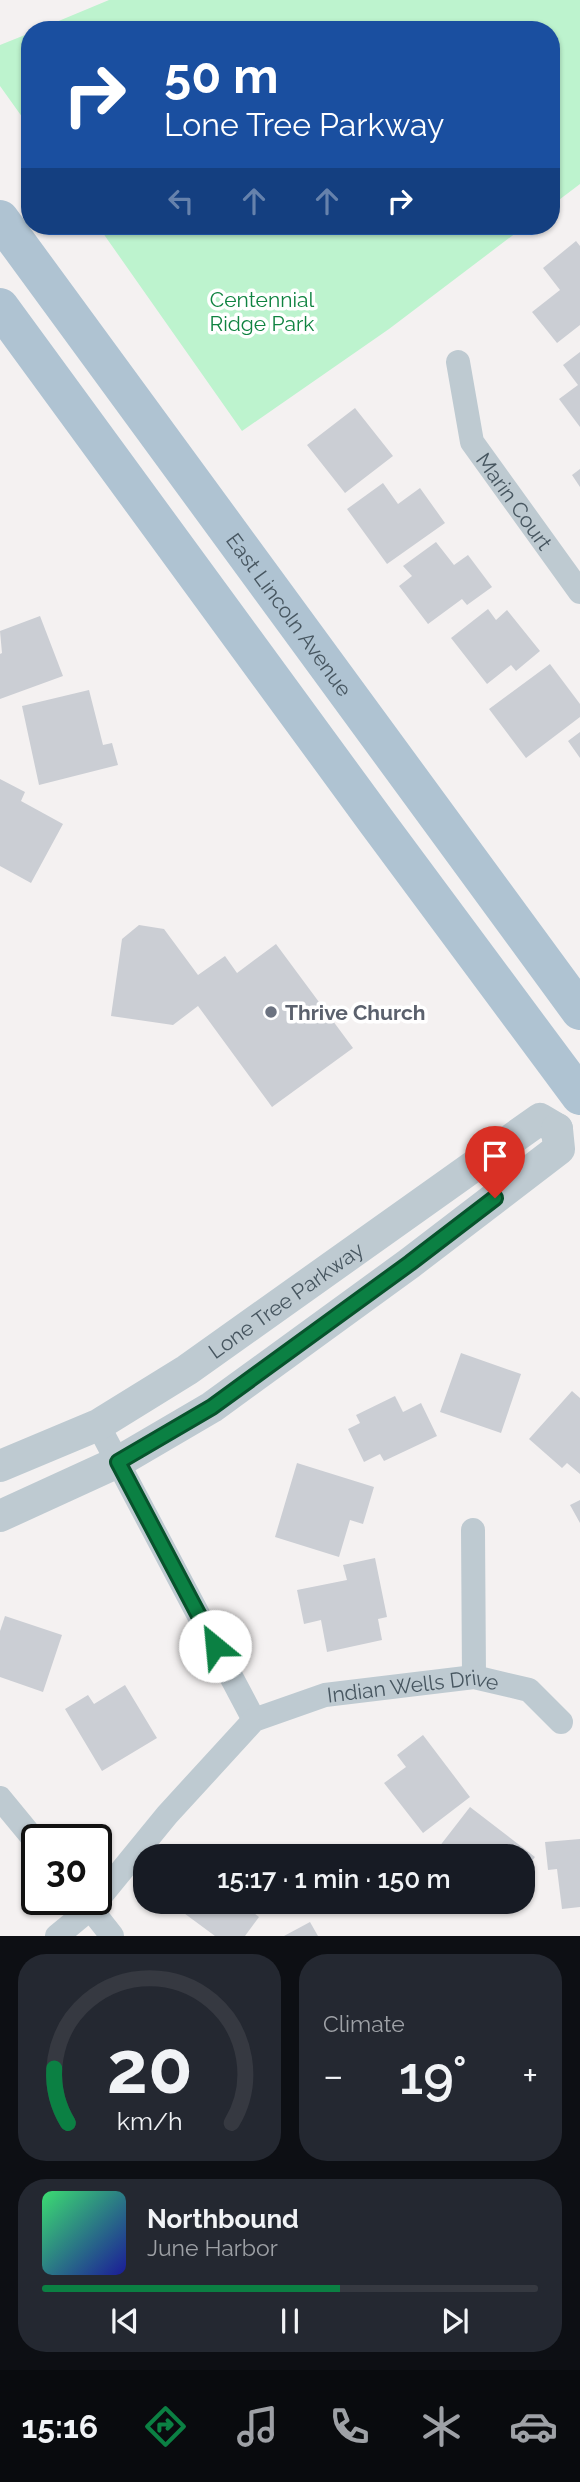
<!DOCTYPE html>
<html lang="en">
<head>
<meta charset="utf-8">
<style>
	body { margin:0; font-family:Raleway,sans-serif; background:#242831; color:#f1f3f6; height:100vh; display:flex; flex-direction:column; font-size:26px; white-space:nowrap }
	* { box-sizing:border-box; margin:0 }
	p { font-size:23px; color:#9ea1a6 }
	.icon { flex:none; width:38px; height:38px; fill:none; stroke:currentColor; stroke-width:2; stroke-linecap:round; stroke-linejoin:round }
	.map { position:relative; height:1936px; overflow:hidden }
	.sheet { display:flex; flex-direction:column; gap:18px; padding:18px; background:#0d0f14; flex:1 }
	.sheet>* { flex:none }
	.guide { position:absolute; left:21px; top:21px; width:539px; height:214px; border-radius:28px; box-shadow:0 2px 5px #0004; background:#1a4fa0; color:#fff; overflow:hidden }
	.speed { position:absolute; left:21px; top:1824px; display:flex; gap:14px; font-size:35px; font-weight:700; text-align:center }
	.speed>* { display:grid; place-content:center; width:91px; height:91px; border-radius:50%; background:#171b24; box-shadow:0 2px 5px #0004; line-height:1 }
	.speed .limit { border:4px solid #111; border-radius:10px; background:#fff; color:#111 }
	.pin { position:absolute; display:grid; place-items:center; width:60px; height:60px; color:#fff; margin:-72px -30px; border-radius:50% 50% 50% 0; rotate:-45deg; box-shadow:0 0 7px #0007 }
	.pin .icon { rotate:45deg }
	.me { position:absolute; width:77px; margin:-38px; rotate:332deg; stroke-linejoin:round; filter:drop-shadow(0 0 5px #0008) }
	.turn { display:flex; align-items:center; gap:24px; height:147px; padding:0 28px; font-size:32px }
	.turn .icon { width:91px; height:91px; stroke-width:2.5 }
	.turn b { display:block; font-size:49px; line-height:60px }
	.lanes { display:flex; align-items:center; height:66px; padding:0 28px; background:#0003; justify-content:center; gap:35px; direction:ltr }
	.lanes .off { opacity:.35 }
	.big { font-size:52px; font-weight:600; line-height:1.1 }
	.sheet .tile { flex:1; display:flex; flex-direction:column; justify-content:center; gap:10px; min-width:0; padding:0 24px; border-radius:28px; background:#242831 }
	.sheet .dial { align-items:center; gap:0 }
	.dial svg { height:182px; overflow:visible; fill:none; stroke:#363941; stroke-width:7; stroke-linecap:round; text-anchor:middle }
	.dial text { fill:#f1f3f6; stroke:none }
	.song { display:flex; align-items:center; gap:21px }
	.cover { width:84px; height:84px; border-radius:10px; background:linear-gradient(135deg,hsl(140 70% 55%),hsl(240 70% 35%)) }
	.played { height:7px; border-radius:4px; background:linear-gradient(90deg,#0b8043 60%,#363941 60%) }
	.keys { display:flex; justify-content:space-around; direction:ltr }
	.heat { display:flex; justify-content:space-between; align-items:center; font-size:38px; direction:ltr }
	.sheet .tiles { flex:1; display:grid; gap:18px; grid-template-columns:1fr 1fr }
	.tile:last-child { grid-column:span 2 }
	.trip { position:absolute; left:133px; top:1844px; width:402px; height:70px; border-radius:28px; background:#171b24; box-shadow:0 2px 5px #0004; font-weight:600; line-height:70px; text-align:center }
	.menu { display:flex; height:112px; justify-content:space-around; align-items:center; background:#090b0e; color:#9ea1a6 }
	.menu .icon { width:49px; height:49px }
	.menu .current { color:#0b8043 }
	.menu b { font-size:32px; color:#f1f3f6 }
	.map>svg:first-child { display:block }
</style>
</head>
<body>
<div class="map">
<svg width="580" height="1936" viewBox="0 0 580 1936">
	<rect width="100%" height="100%" fill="#f4f1f1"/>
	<!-- green -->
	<path fill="#bdf3ce" d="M 109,0 L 580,0 L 580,184 L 551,206 L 551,30 L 37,30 Z
		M 30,33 L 30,128 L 0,86 L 0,45 Z
		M 98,226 L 525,226 L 389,329 L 242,431 Z"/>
	<!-- building -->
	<path fill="#cbced4" d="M 576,241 L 580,246 L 580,325 L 557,343 L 532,312 L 560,290 L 543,268 Z
		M 580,352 L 580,427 L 559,399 L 578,385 L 563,365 Z
		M 355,408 L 393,456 L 345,493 L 307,445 Z
		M 580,469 L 580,487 L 572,475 Z
		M 383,483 L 398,504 L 420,488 L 445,523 L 387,564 L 347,509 Z
		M 436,542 L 454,565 L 468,555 L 492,587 L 467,605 L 462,599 L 428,624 L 399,586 L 412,576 L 403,566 Z
		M 488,609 L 496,620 L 507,610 L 540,651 L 516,671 L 511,665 L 487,684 L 451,638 Z
		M 40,616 L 63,676 L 0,699 L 0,654 L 2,653 L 0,631 Z
		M 550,664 L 580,704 L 580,717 L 526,758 L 489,709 Z
		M 89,690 L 103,745 L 112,743 L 118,765 L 39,785 L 22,706 Z
		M 580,732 L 580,758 L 568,741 Z
		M 0,779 L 25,792 L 21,801 L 63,824 L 31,883 L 0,866 Z
		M 139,925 L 164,929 L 198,975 L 225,956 L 237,973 L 276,944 L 353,1048 L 272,1107 L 198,1006 L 173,1025 L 111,1016 L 122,939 Z
		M 461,1353 L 521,1374 L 501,1433 L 440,1412 Z
		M 572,1391 L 580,1398 L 580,1474 L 567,1463 L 562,1468 L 529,1439 Z
		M 395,1396 L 403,1412 L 421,1403 L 437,1436 L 384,1461 L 380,1454 L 364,1462 L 348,1429 L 360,1423 L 356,1415 Z
		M 297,1463 L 374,1487 L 363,1524 L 350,1520 L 339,1557 L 275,1537 Z
		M 580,1500 L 580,1523 L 570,1505 Z
		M 375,1558 L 387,1617 L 378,1619 L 382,1640 L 327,1652 L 321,1620 L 304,1624 L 297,1590 L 347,1580 L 343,1565 Z
		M 5,1616 L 62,1635 L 43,1692 L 0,1677 L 0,1631 Z
		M 125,1685 L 157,1738 L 102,1771 L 65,1709 L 88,1695 L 94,1704 Z
		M 423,1735 L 470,1797 L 423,1833 L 384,1783 L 406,1767 L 397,1755 Z
		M 470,1807 L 535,1857 L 523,1872 L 523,1857 L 452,1857 L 439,1847 Z
		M 580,1839 L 580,1907 L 562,1909 L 557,1869 L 548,1870 L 545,1842 Z
		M 175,1902 L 253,1902 L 248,1908 L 259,1917 L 245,1936 L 215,1936 L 173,1905 Z
		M 310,1922 L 318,1936 L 284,1936 Z"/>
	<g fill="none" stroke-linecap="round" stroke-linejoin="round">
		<!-- minor -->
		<g stroke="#becad1" stroke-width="24">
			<path id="s1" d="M 458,362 L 472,442 L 580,592"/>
			<path d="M 98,1425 L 254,1720"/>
			<path d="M 473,1530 L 474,1677"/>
			<path d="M 0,1798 L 37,1843"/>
			<path d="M 83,1899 L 112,1936"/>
			<path id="s2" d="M 57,1936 L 91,1908 L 167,1815 L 254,1720 L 325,1695 L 474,1677 L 529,1690 L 561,1722"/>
		</g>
		<!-- tertiary -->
		<g stroke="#becad1" stroke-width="32">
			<path id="s3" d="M 0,1466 L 98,1425 L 187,1370 L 540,1119 L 557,1129"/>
			<path d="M 0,1516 L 118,1462 L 212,1407 L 410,1263 L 559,1149 L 557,1129"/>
		</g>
		<!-- primary -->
		<g stroke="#afc3d2" stroke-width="38">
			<path id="s4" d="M 0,219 L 580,1011"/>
			<path d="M 0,307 L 376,821 L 580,1096"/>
		</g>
	</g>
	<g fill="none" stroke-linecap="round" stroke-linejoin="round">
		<!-- route casing -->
		<g stroke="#07532c" stroke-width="18">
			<path id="route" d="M 215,1646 L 118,1462 L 212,1407 L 410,1263 L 495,1198"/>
		</g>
		<!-- route -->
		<use href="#route" stroke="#0b8043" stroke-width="12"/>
	</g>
	<!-- markers -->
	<circle fill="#6b7280" stroke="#fff" stroke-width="2.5" cx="271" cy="1012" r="7"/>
	<g text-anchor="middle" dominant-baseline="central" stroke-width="7" stroke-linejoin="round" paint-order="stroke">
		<!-- park labels -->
		<g font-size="21" fill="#108341" stroke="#fff">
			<text x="262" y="299">Centennial<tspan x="262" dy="24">Ridge Park</tspan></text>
		</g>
		<!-- street labels -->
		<g font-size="21" fill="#475660" stroke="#fff">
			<text stroke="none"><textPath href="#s1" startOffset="154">Marin Court</textPath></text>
			<text stroke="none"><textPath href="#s4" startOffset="490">East Lincoln Avenue</textPath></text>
			<text stroke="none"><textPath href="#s3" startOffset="332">Lone Tree Parkway</textPath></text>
			<text stroke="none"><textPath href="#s2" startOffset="457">Indian Wells Drive</textPath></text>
		</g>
		<!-- worship labels -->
		<g font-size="21" font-weight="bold" fill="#5b616d" stroke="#fff" text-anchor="start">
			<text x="285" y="1012">Thrive Church</text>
		</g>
	</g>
</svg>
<div class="speed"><div class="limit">30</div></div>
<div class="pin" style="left:495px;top:1198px;background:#d93025"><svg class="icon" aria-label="arrive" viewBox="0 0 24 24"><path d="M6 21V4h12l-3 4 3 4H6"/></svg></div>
<svg class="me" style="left:215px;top:1646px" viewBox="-20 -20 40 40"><circle r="19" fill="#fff"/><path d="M0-13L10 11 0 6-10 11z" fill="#0b8043"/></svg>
<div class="trip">15:17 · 1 min · 150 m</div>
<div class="guide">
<div class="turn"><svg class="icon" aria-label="right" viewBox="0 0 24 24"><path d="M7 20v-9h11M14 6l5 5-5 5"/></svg><div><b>50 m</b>Lone Tree Parkway</div></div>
<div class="lanes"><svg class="icon off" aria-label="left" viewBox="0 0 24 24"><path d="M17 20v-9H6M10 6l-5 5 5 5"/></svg><svg class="icon off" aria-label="ahead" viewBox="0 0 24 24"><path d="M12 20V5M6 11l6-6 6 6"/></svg><svg class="icon off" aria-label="ahead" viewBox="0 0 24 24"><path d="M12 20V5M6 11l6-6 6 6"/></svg><svg class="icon" aria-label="right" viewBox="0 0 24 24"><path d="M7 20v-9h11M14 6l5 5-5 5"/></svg></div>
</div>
</div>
<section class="sheet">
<div class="tiles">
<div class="tile dial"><svg viewBox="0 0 100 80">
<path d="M14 69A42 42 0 1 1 86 69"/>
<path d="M14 69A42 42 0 0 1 8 45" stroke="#0b8043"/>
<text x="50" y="56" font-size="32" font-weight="700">20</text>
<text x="50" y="72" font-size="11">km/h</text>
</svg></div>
<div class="tile"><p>Climate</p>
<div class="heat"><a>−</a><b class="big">19°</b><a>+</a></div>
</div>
<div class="tile">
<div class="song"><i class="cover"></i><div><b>Northbound</b><p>June Harbor</p></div></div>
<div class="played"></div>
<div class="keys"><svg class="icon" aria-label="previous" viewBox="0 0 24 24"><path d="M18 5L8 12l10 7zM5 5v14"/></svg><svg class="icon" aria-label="pause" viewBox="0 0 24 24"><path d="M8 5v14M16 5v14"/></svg><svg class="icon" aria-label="next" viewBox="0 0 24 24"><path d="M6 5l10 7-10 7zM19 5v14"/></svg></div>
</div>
</div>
</section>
<nav class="menu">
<b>15:16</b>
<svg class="icon current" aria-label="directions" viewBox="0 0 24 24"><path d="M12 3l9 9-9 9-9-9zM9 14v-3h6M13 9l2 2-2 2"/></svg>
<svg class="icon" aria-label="music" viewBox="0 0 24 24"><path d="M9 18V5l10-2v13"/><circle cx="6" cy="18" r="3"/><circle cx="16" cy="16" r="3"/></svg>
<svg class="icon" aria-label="phone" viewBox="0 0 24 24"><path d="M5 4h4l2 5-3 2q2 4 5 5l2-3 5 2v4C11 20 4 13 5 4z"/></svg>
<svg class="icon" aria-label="climate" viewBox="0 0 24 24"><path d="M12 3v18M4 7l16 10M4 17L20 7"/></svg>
<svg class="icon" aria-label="car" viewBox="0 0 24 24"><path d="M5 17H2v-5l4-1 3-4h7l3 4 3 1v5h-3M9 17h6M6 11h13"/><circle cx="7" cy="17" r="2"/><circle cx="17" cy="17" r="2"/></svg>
</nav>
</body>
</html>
